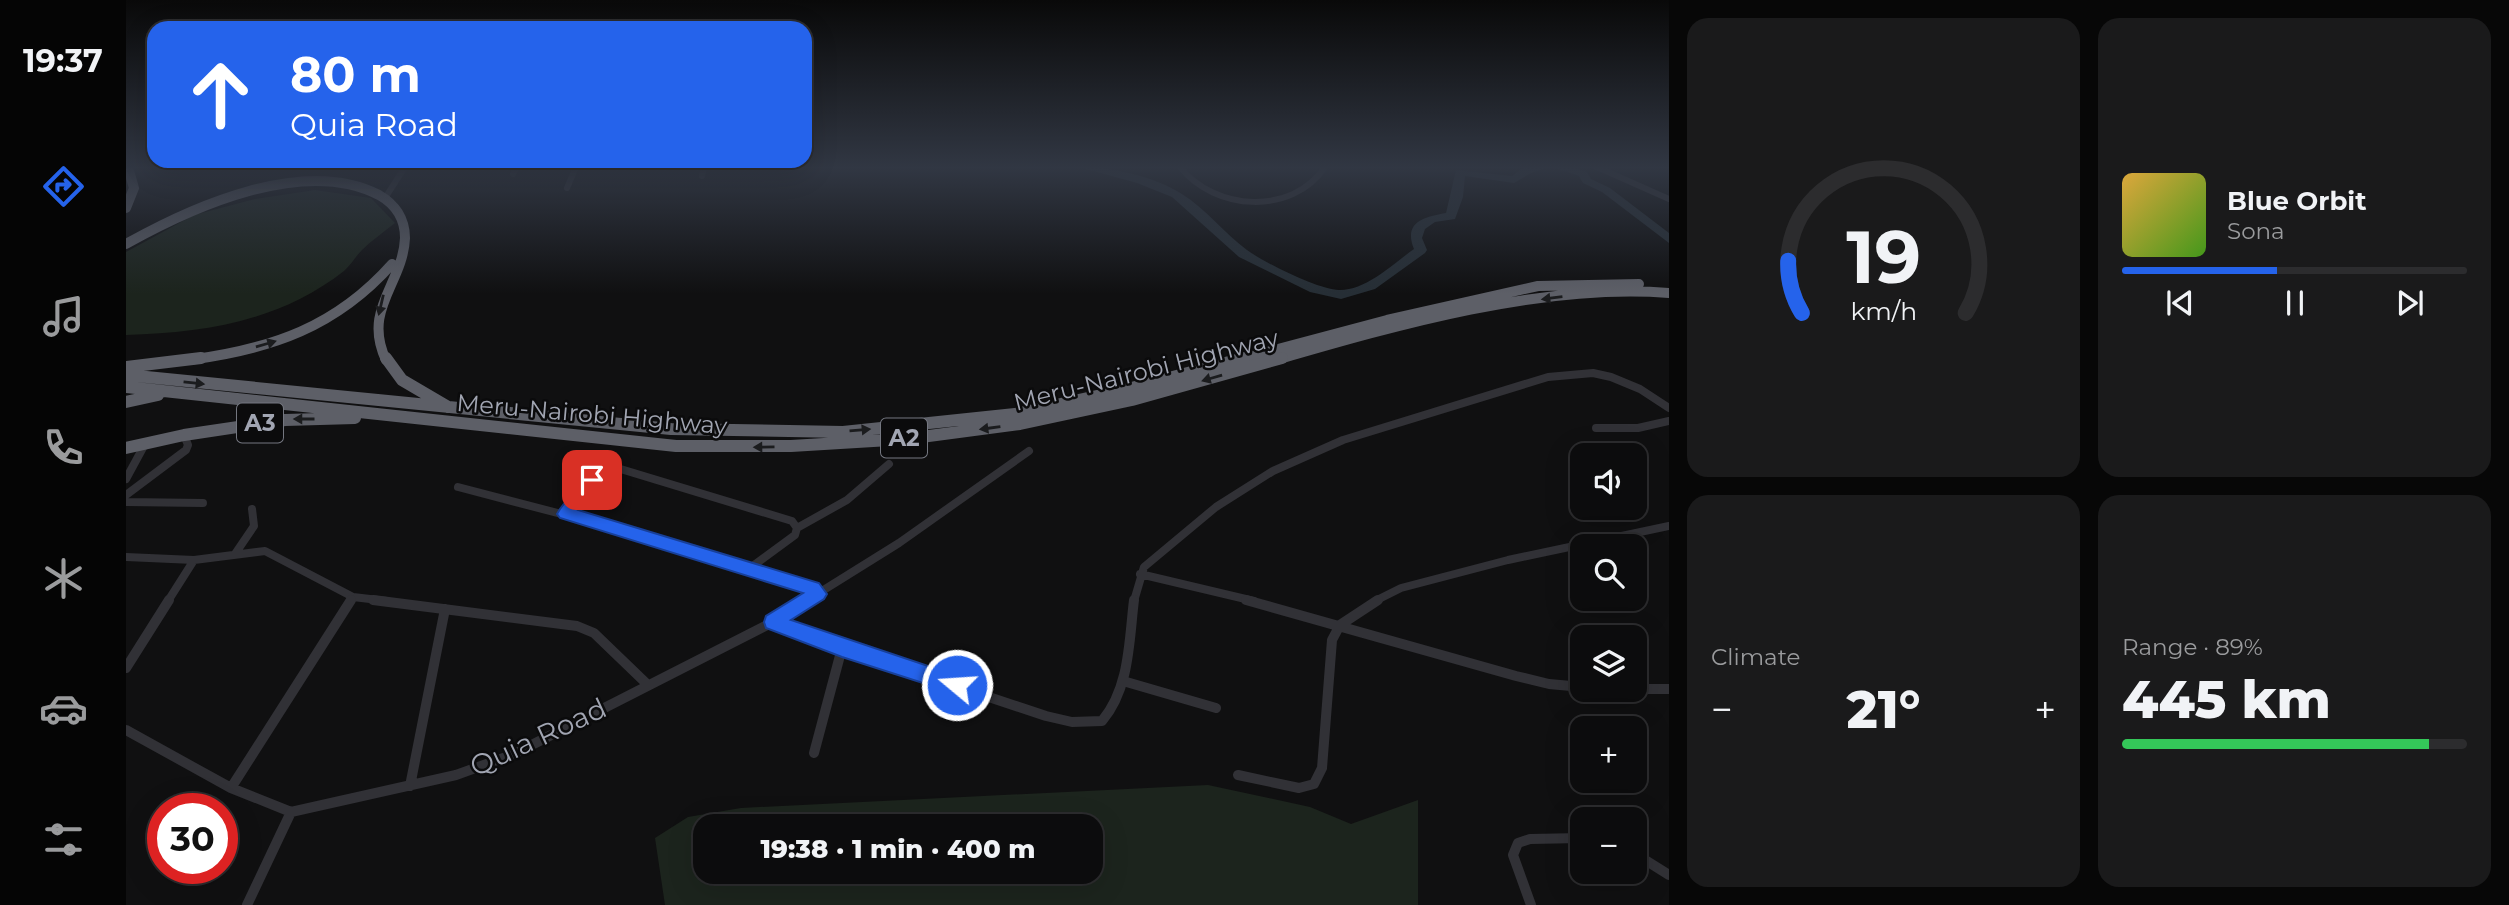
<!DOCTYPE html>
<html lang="en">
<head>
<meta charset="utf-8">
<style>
	body { margin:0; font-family:Montserrat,sans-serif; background:#1a1a1b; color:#f1f3f6; height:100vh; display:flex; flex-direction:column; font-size:26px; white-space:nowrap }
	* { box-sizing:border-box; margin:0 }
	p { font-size:23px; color:#9a9b9d }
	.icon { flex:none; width:38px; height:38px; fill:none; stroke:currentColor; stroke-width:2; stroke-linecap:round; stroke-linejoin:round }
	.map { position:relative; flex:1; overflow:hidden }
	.drawer { display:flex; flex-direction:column; gap:18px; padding:18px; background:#070707; width:840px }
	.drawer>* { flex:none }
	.banner { position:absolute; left:21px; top:21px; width:665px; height:147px; border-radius:21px; box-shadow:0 7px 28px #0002,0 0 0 2px #2c2c2e; background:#2563eb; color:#fff; overflow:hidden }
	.controls { position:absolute; left:1444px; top:443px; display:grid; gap:14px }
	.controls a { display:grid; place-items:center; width:77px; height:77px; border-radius:14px; background:#0c0c0d; box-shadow:0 7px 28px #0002,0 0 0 2px #2c2c2e; font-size:35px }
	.speed { position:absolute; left:21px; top:793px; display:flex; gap:14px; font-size:35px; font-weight:700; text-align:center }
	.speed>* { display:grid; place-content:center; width:91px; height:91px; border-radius:50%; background:#0c0c0d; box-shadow:0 7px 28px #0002,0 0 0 2px #2c2c2e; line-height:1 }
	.speed .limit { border:10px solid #d22; background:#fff; color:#111 }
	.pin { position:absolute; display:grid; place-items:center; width:60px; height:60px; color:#fff; margin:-30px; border-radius:14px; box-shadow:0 4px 10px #0006 }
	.me { position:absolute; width:77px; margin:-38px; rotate:288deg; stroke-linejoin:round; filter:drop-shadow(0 0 5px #0008) }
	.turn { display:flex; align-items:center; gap:24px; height:147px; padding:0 28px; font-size:32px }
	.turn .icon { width:91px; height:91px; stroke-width:2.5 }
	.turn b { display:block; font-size:49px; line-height:60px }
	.big { font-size:52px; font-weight:800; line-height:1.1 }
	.drawer .widget { flex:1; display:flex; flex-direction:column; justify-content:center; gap:10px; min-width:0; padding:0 24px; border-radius:21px; background:#1a1a1b }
	.drawer .dial { align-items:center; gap:0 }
	.dial svg { height:182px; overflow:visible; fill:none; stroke:#2c2c2e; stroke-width:7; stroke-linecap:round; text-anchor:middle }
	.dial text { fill:#f1f3f6; stroke:none }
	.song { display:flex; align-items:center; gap:21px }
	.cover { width:84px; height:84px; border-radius:10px; background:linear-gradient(135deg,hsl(40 70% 55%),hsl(100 70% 35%)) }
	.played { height:7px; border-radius:4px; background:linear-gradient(90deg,#2563eb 45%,#2c2c2e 45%) }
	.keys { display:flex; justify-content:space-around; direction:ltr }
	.heat { display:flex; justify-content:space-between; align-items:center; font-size:38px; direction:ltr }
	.charge { height:10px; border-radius:5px; background:linear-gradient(90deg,#34c759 89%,#2c2c2e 0) }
	.drawer .tiles { flex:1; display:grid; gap:18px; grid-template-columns:repeat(2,1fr) }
	.trip { position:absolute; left:567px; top:814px; width:410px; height:70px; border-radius:21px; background:#0c0c0d; box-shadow:0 7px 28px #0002,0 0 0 2px #2c2c2e; font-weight:800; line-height:70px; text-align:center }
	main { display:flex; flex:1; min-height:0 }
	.menu { display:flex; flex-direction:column; width:126px; justify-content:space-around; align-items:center; background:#050505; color:#9a9b9d }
	.menu .icon { width:49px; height:49px }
	.menu .current { color:#2563eb }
	.menu b { font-size:32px; color:#f1f3f6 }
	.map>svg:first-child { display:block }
</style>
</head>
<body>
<main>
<nav class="menu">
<b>19:37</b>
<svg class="icon current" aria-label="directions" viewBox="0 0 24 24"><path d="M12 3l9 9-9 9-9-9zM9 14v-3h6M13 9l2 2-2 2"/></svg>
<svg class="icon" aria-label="music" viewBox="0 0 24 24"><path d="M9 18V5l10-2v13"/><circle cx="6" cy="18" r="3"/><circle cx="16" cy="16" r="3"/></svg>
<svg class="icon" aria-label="phone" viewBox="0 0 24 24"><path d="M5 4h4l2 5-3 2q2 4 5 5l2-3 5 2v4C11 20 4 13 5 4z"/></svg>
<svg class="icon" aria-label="climate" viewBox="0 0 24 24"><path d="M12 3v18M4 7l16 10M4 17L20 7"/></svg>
<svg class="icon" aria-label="car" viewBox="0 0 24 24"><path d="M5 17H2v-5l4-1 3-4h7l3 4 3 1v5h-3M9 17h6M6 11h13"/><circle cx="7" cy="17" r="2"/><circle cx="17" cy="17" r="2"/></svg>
<svg class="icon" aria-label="filters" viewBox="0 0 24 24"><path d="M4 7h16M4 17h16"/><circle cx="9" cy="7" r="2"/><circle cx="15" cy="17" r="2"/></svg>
</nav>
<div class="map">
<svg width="1543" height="905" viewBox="0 0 1543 905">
	<rect width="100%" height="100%" fill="#101011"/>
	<!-- green -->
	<path fill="#1c241d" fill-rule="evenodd" d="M 189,190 L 245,198 L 269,223 C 258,232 246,240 236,250 C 229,257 225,265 218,271 C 154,321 79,333 0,335 L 0,252 L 68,215 L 129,199 Z
		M 1082,785 L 1184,807 L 1225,824 L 1292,800 L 1292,905 L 539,905 L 529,838 L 562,817 L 615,808 ZM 579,826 L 964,826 L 964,872 L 579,872 Z"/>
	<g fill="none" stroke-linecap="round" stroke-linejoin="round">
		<!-- river -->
		<path fill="#262e35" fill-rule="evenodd" d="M 953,167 C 985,167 1028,176 1056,194 C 1080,209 1098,233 1121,250 C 1137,262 1195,291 1214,290 C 1241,290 1268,263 1288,249 C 1277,222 1298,217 1320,213 L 1330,170 L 1386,176 L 1398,167 L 1422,167 L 1405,173 L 1388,183 L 1339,176 L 1337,197 L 1329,219 L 1309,222 L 1299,229 L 1296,238 L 1301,250 L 1299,253 L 1249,289 L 1215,299 L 1184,292 L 1113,257 L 1046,197 L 1011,183 Z
			M 1427,167 L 1446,167 L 1461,172 L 1465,179 L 1484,188 L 1543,233 L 1543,243 L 1476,192 L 1457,183 L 1453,176 Z"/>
		<!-- minor-far2 -->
		<path stroke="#313136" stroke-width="6" d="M 1054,167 C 1089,211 1166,216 1199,167
			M 1471,167 L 1543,199
			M 387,174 L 391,167
			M 576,176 L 578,167
			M 441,188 L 450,167
			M 259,198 L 279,167"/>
		<!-- minor-far1 -->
		<path stroke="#313136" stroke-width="8" d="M 1470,428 L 1512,428 L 1543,421
			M 0,479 L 19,444
			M 332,487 L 466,522 L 687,588 L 692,594
			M 0,495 L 60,450 L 62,445 L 58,435
			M 0,502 L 77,503
			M 440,514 L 471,473 L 488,467 L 666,521 L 671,528 L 669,535 L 624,568
			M 671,528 L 721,500 L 763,464
			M 109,554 L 128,526 L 126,509
			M 0,557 L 68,560 L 42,601
			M 68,560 L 139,551 L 227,597
			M 1014,574 L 1128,601
			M 224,601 L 227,597 L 261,601
			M 680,601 L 773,543 L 903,451
			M 1008,601 L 1018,567 L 1090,507 L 1147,471 L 1217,440 L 1422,377 L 1467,373 L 1485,377 L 1514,389 L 1543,408
			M 1249,601 L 1275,588 L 1382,560 L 1543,526"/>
		<!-- minor -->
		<path stroke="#313136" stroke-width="10" d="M 247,600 L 451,626 L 468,633 L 522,685
			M 1120,600 L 1390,676 L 1423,684 L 1456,687
			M 647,622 L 683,600
			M 716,648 L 920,716 L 946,722 L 976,721 C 1004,688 1003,640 1008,600
			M 0,668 L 43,600
			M 997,681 L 1090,708
			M 1508,689 L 1543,689
			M 0,730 L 105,788 L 165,812 L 330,775 L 388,754 L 647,622 L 716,648 L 688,753
			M 1112,775 L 1173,788 L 1188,784 L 1196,768 L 1206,640 L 1214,625 L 1252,600
			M 284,786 L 319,609
			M 105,788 L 225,600
			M 1508,853 L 1543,875
			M 121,905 L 165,812
			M 1405,905 L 1387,855 L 1392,843 L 1404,839 L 1456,838"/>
		<!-- highway-far1 -->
		<path stroke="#5d5f67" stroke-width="10" d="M 0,208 L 8,188 L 2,167
			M 0,244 C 66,207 178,156 253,195 C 269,204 279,219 279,238 C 277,284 236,309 260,360
			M 63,360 C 146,349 210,327 266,264
			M 1111,360 L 1261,320 L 1412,286 L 1513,284
			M 1150,360 C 1271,325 1416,283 1543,293"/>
		<!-- highway -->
		<path stroke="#5d5f67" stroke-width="12" d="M 260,358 L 276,380 L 322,407
			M 0,367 L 75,358
			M 0,375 L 545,429 L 717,432 L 889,414 L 998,390 L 1118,358
			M 0,387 L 550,446 L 665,446 L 780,439 L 894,424 L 1006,400 L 1156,358
			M 0,402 L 32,395
			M 0,448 L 58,435 L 159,420 L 229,418"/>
	</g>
	<!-- one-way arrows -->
	<defs><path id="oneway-solid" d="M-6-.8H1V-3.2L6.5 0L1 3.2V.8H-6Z" transform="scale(1.75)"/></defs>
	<g fill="#1b1c1e">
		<use href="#oneway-solid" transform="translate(1426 298) rotate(173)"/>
		<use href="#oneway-solid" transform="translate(255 305) rotate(103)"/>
		<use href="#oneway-solid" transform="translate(140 344) rotate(-16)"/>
		<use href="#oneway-solid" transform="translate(1086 378) rotate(164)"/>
		<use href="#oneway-solid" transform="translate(68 383) rotate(6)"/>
		<use href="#oneway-solid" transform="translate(178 419) rotate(180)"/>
		<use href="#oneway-solid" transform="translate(864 428) rotate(172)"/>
		<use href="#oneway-solid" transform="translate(734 430) rotate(-5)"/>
		<use href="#oneway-solid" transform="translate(638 447) rotate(179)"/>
	</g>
	<!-- sky -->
	<linearGradient id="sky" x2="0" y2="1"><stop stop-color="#090909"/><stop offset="0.57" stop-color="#313743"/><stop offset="1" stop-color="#313743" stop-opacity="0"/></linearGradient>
	<rect width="1543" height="294" fill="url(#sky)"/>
	<!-- route -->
	<path fill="#2563eb" stroke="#184099" stroke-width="2" d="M 466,474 L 474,480 L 452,510 L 693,583 L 701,594 L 698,599 L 665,620 L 838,678 L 841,685 L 838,691 L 831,694 L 716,657 L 640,628 L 638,622 L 640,616 L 677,593 L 434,518 L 431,514 L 434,509 L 460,475 Z"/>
	<g text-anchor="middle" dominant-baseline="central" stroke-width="5" stroke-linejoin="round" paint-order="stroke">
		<!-- shield labels -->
		<g fill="#0b0b0c" stroke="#747780" stroke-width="2">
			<rect x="111" y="403.5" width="46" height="39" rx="5"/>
			<rect x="755" y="418.5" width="46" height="39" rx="5"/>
		</g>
		<g font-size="23" font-weight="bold" fill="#a1a5b2">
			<text x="134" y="423">A3</text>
			<text x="778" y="438">A2</text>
		</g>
		<!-- street labels -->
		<g font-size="24" fill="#a1a5b2" stroke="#0b0b0c">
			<text transform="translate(1020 370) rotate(-14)">Meru-Nairobi Highway</text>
			<text transform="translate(466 414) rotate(5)">Meru-Nairobi Highway</text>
		</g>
		<!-- near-street labels -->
		<g font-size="28" fill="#a1a5b2" stroke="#0b0b0c">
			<text transform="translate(412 737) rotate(-25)">Quia Road</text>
		</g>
	</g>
</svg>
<div class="controls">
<a><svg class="icon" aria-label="sound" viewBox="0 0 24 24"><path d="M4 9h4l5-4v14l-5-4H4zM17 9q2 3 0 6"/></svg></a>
<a><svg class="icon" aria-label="search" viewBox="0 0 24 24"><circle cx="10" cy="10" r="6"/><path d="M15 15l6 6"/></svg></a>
<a><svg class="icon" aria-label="layers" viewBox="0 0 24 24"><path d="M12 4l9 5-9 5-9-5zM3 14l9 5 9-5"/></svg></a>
<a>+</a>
<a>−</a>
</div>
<div class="speed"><div class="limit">30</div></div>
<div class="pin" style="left:466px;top:480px;background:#d93025"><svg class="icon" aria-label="arrive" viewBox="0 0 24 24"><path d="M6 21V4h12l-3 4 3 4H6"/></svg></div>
<svg class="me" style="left:831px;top:685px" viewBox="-20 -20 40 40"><circle r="17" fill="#2563eb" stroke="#fff" stroke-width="3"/><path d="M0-11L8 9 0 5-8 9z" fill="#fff"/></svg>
<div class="trip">19:38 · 1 min · 400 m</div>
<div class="banner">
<div class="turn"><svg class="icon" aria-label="ahead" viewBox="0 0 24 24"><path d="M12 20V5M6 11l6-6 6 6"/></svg><div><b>80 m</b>Quia Road</div></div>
</div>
</div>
<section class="drawer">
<div class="tiles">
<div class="widget dial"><svg viewBox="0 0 100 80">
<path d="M14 69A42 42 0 1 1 86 69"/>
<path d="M14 69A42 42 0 0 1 8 46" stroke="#2563eb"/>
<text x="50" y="56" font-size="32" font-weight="700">19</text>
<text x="50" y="72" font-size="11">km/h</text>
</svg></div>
<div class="widget">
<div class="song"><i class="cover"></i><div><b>Blue Orbit</b><p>Sona</p></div></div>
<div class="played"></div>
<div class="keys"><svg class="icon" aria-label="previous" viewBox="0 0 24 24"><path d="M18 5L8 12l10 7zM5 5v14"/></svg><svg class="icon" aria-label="pause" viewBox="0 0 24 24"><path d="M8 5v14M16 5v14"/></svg><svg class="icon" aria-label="next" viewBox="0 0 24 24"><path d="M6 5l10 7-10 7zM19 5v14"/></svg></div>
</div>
<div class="widget"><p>Climate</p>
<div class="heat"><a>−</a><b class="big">21°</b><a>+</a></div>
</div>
<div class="widget"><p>Range · 89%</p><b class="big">445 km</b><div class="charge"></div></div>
</div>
</section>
</main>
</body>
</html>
